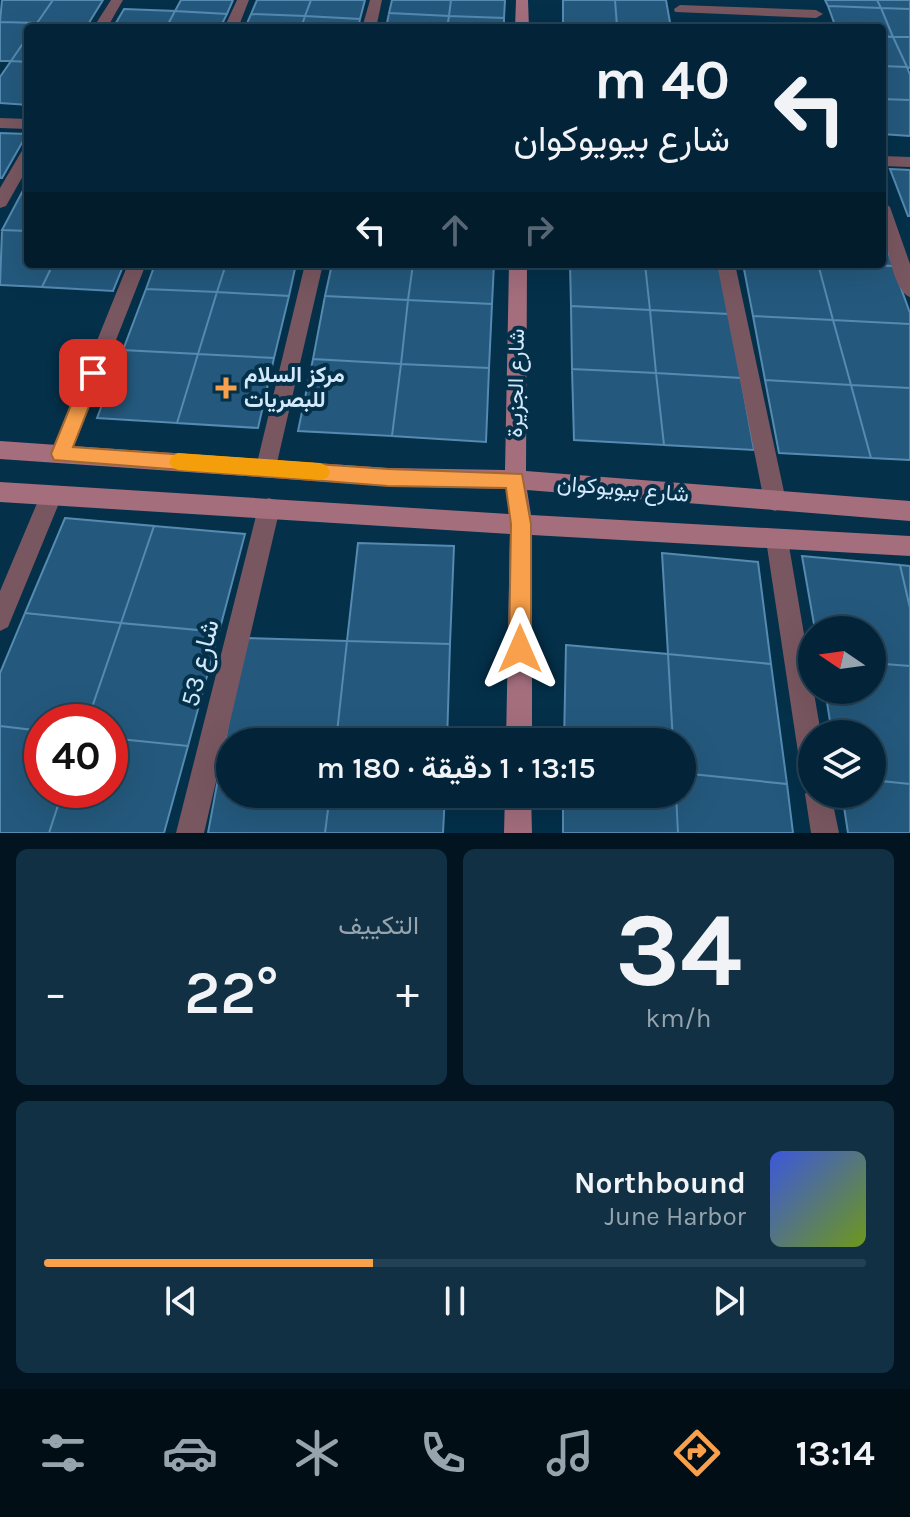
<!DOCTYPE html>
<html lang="ar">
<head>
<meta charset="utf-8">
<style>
	body { margin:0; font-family:Karla,Vazirmatn,sans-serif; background:#113043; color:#f1f3f6; direction:rtl; height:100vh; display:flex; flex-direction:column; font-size:30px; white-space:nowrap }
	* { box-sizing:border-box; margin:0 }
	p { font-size:26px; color:#97a4ae }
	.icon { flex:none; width:44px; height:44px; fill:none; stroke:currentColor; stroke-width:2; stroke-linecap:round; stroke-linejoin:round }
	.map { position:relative; height:833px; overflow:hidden; direction:ltr }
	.details { display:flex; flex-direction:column; gap:16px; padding:16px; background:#02141f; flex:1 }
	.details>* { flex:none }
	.hud { position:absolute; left:24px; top:24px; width:862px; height:244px; border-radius:8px; box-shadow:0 8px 32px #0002,0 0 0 2px #244153; direction:rtl; background:#032438; color:#f1f3f6; overflow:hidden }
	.needle { width:52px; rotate:283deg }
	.buttons { position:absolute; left:798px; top:616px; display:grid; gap:16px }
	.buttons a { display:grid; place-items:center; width:88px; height:88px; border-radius:50%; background:#032438; box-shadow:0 8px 32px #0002,0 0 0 2px #244153; font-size:40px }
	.speed { position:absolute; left:24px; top:704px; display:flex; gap:16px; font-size:40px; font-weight:700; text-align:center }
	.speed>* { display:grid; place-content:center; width:104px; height:104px; border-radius:50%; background:#032438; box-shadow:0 8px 32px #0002,0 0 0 2px #244153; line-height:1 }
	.speed .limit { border:12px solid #d22; background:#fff; color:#111 }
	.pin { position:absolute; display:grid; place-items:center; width:68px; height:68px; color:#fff; margin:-34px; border-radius:16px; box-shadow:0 4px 12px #0006 }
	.me { position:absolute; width:88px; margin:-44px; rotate:0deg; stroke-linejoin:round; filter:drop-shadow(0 0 6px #0008) }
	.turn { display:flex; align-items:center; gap:28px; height:168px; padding:0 24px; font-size:36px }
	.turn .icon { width:104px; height:104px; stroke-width:2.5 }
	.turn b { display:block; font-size:56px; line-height:68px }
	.lanes { display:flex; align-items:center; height:76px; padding:0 24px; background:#0003; justify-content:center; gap:40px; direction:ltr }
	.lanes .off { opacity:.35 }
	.big { font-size:60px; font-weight:600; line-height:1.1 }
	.details .widget { flex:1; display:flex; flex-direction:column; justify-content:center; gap:12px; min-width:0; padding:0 28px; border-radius:12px; background:#113043 }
	.details .dial { align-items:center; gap:0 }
	.dial b { font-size:104px; line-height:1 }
	.song { display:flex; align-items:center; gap:24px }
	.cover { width:96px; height:96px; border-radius:12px; background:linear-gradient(135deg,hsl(230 70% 55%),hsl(80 70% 35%)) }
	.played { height:8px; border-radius:4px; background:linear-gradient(90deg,#f8a04b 40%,#244153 40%) }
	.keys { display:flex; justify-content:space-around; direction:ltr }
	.heat { display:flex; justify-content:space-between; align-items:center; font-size:44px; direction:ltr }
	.details .tiles { flex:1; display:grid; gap:16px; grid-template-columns:1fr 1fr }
	.widget:last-child { grid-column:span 2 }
	.trip { position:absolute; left:216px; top:728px; width:480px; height:80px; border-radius:40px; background:#032438; box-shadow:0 8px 32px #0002,0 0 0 2px #244153; font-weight:600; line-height:80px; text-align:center; direction:rtl }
	.menu { display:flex; height:128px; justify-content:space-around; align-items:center; background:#010e16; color:#97a4ae }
	.menu .icon { width:56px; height:56px }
	.menu .on { color:#f8a04b }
	.menu b { font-size:36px; color:#f1f3f6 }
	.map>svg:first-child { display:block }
</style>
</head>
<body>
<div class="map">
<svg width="910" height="833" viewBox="0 0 910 833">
	<rect width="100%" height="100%" fill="#04304a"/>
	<!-- building -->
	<path fill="#24597d" stroke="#558ab1" stroke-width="2" d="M 2,0 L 53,0 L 37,23 L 0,22 Z
		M 53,0 L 103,0 L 87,26 L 37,23 Z
		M 181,0 L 233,0 L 227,14 L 175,11 Z
		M 257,0 L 311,0 L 305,16 L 251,14 Z
		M 311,0 L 365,0 L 360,19 L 305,16 Z
		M 392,0 L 451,0 L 449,16 L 389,13 Z
		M 451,0 L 505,0 L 504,18 L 449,16 Z
		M 563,0 L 615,0 L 617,26 L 563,24 Z
		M 615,0 L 666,0 L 671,28 L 617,26 Z
		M 825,0 L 877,0 L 881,8 L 828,6 Z
		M 877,0 L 910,0 L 910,9 L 881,8 Z
		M 828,6 L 881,8 L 893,37 L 882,36 L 882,28 L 836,28 Z
		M 881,8 L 910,9 L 910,37 L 893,37 Z
		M 124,9 L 175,11 L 166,28 L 113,28 Z
		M 175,11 L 227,14 L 220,28 L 166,28 Z
		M 389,13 L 449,16 L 447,28 L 386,28 Z
		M 251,14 L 305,16 L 301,28 L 245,28 Z
		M 305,16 L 360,19 L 358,28 L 301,28 Z
		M 449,16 L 504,18 L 504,28 L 447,28 Z
		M 0,22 L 37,23 L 34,28 L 28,28 L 28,36 L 11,61 L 0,61 Z
		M 37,23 L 87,26 L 34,28 Z
		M 28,36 L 28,62 L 11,61 Z
		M 882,36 L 893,37 L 907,67 L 882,66 Z
		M 893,37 L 910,37 L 910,68 L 907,67 Z
		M 11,61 L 28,62 L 28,105 L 0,103 L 0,77 Z
		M 882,66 L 907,67 L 910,75 L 910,100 L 882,99 Z
		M 882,99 L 910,100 L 910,136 L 882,134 Z
		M 0,133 L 27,134 L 2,178 L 0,178 Z
		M 890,169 L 910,170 L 910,216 L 908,216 Z
		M 28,181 L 28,231 L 2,230 Z
		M 2,230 L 28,231 L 28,264 L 53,264 L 42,287 L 0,285 Z
		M 882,233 L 893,266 L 861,264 L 882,264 Z
		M 53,264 L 124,264 L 113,291 L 42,287 Z
		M 155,264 L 226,264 L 217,292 L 146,289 Z
		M 226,264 L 296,264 L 289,296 L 217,292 Z
		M 332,264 L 413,264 L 408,300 L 325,296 Z
		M 413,264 L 494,264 L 492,304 L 408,300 Z
		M 570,264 L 645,264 L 650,310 L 571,306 Z
		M 645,264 L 721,264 L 729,314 L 650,310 Z
		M 743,264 L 818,264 L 833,320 L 753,316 Z
		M 818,264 L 893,266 L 910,313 L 910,324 L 833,320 Z
		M 146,289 L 217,292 L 198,354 L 123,350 Z
		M 217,292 L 289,296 L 274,358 L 198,354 Z
		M 325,296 L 408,300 L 401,364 L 313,359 Z
		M 408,300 L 492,304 L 489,368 L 401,364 Z
		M 571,306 L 650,310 L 656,373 L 572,369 Z
		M 650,310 L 729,314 L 741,378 L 656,373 Z
		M 753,316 L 833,320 L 851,385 L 765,380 Z
		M 833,320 L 910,324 L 910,388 L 851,385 Z
		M 123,350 L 198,354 L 177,423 L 97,418 Z
		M 198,354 L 274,358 L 258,428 L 177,423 Z
		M 313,359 L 401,364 L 392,436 L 298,431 Z
		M 401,364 L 489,368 L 486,442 L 392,436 Z
		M 572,369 L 656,373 L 664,445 L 574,440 Z
		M 656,373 L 741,378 L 754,450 L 664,445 Z
		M 765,380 L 851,385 L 871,458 L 779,453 Z
		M 851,385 L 910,388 L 910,460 L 871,458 Z
		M 65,518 L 154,526 L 121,623 L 25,613 Z
		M 154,526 L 245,534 L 219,632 L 121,623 Z
		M 358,543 L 454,546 L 450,644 L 347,641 Z
		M 662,553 L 758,562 L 771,664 L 668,654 Z
		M 802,556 L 900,565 L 910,608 L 910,666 L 872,663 L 872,630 L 815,630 Z
		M 900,565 L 910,566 L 910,608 Z
		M 25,613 L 121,623 L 87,722 L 42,722 L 42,731 L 0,726 L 0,673 Z
		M 121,623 L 219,632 L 188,746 L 110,738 L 110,722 L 87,722 Z
		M 244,638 L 347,641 L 336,742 L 230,742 L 230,752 L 223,752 Z
		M 347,641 L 450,644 L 447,742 L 336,742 Z
		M 566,645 L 668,654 L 673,742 L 564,742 Z
		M 668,654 L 771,664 L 787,784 L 682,773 L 682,742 L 673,742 Z
		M 872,663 L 910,666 L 910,784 L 872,780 L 872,734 L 832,734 L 825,690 L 872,690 Z
		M 0,726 L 42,731 L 42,790 L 63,790 L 49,833 L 0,833 Z
		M 110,738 L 188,746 L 164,833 L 49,833 L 63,790 L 110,790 Z
		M 223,752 L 230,752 L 230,794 L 330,794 L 325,833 L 208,833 Z
		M 682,773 L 787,784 L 793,833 L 678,833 L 676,794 L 682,794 Z
		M 872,780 L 910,784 L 910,833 L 848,833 L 842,794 L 872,794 Z
		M 330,794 L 445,794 L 443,833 L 325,833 Z
		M 563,794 L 676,794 L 678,833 L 563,833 Z"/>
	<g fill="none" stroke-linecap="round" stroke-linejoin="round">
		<!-- street -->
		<path fill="#795760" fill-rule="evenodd" d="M 111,0 L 123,0 L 107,28 L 93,28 Z
			M 237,0 L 249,0 L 238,28 L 224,28 Z
			M 370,0 L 382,0 L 376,28 L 362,28 Z
			M 680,5 L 816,10 L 823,14 L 816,18 L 675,12 L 674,9 Z
			M 0,118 L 28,119 L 28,129 L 0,128 Z
			M 28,148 L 28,167 L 6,206 L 0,208 L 0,188 L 23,149 Z
			M 882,156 L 910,157 L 910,167 L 882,166 Z
			M 882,201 L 890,207 L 910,264 L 910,297 C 890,290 882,221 882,201 Z
			M 128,264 L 146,264 L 71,454 L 68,460 L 61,463 L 54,460 L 51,454 Z
			M 305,264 L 323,264 L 276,467 L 273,473 L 266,476 L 259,473 L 256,467 Z
			M 717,264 L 735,264 L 786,501 L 783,508 L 775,511 L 767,508 L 764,501 Z
			M 51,486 L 59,489 L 62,496 L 8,627 L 0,631 L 0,591 L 43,489 Z
			M 269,498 L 277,501 L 280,508 L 204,833 L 176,833 L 258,508 L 261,501 Z
			M 777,530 L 785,533 L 788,540 L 821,734 L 812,734 L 812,772 L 803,768 L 799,759 L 766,540 L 769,533 Z
			M 812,783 L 812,794 L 831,794 L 839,833 L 811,833 L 805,794 Z"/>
		<!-- secondary -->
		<path fill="#a46e7d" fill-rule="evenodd" d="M 516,0 L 528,0 L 529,28 L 515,28 Z
			M 509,264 L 527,264 L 526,471 L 910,501 L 910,521 L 527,490 L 531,515 L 910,536 L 910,556 L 532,535 L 532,742 L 506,742 L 510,534 L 0,502 L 0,482 L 509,514 L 506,489 L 388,486 L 0,459 L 0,441 L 388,468 L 505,470 Z
			M 505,794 L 531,794 L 532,833 L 504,833 Z"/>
	</g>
	<!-- route -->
	<path fill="#f8a04b" stroke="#a16831" stroke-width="2" d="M 93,366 L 102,373 L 73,447 L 388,469 L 522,474 L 531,524 L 531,649 L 528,657 L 520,660 L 512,657 L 509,649 L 511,524 L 506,488 L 388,486 L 54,460 L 51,454 L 84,373 Z"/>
	<!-- slow -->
	<path fill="#f59e0b" d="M 178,453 L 320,463 L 327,466 L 330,472 L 327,478 L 320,480 L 178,470 L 172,467 L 169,462 L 172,456 Z"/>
	<!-- markers -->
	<path fill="#f8a04b" stroke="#04304a" stroke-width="3" d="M222 376h8v8h8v8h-8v8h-8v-8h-8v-8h8z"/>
	<g text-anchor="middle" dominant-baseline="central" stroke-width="8" stroke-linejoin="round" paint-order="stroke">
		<!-- poi labels -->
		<g font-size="22" font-weight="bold" fill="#d3e9fa" stroke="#04304a" text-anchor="start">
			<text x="244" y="375">مركز السلام<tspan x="244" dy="25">للبصريات</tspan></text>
		</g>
		<!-- street labels -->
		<g font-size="22" fill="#d3e9fa" stroke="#04304a">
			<text transform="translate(516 383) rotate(-89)">شارع الجزيرة</text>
			<text transform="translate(623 489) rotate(5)">شارع بيويوكوان</text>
		</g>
		<!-- near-street labels -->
		<g font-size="26" fill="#d3e9fa" stroke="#04304a">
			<text transform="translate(200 663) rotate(-76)">شارع 53</text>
		</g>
	</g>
</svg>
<div class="buttons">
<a><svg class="needle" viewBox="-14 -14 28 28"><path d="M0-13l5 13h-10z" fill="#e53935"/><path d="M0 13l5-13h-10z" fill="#97a4ae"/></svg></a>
<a><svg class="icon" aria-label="layers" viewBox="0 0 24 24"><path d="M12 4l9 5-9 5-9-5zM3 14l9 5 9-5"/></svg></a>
</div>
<div class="speed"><div class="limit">40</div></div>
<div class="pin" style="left:93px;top:373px;background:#d93025"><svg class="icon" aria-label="arrive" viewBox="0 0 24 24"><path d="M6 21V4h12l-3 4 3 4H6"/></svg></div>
<svg class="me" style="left:520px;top:649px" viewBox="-20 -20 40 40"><path d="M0-17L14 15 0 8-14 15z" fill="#f8a04b" stroke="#fff" stroke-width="4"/></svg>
<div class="trip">13:15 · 1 دقيقة · 180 m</div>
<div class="hud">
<div class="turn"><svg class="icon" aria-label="left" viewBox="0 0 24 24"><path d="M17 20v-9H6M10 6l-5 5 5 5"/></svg><div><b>40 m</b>شارع بيويوكوان</div></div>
<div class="lanes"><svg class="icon" aria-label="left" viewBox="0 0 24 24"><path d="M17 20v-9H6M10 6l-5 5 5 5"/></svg><svg class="icon off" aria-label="ahead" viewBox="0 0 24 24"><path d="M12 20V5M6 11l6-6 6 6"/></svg><svg class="icon off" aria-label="right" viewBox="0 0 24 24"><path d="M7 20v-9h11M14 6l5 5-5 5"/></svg></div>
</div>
</div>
<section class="details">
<div class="tiles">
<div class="widget dial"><b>34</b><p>km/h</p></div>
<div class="widget"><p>التكييف</p>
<div class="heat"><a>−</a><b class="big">22°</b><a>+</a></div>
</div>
<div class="widget">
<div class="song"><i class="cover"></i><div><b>Northbound</b><p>June Harbor</p></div></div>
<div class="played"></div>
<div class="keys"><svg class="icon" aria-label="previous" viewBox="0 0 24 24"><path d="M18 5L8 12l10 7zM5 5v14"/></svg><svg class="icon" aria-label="pause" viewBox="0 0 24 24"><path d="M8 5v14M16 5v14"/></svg><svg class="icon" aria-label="next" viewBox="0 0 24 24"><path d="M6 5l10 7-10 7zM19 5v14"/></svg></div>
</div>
</div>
</section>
<nav class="menu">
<b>13:14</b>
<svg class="icon on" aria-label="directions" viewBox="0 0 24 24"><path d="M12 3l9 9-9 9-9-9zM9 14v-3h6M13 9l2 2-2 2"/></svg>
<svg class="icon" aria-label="music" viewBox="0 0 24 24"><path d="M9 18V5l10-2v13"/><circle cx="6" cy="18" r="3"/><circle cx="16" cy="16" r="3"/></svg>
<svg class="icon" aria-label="phone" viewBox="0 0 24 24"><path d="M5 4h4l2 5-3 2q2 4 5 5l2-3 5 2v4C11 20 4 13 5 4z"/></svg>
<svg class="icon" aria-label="climate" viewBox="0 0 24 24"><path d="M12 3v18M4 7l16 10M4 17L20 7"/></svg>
<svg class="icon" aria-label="car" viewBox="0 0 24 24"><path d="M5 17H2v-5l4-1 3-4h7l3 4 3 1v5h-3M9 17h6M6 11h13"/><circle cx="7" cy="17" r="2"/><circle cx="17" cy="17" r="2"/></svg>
<svg class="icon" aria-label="filters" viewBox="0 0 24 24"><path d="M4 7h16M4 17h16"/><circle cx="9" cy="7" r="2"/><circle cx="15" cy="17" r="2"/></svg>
</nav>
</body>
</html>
